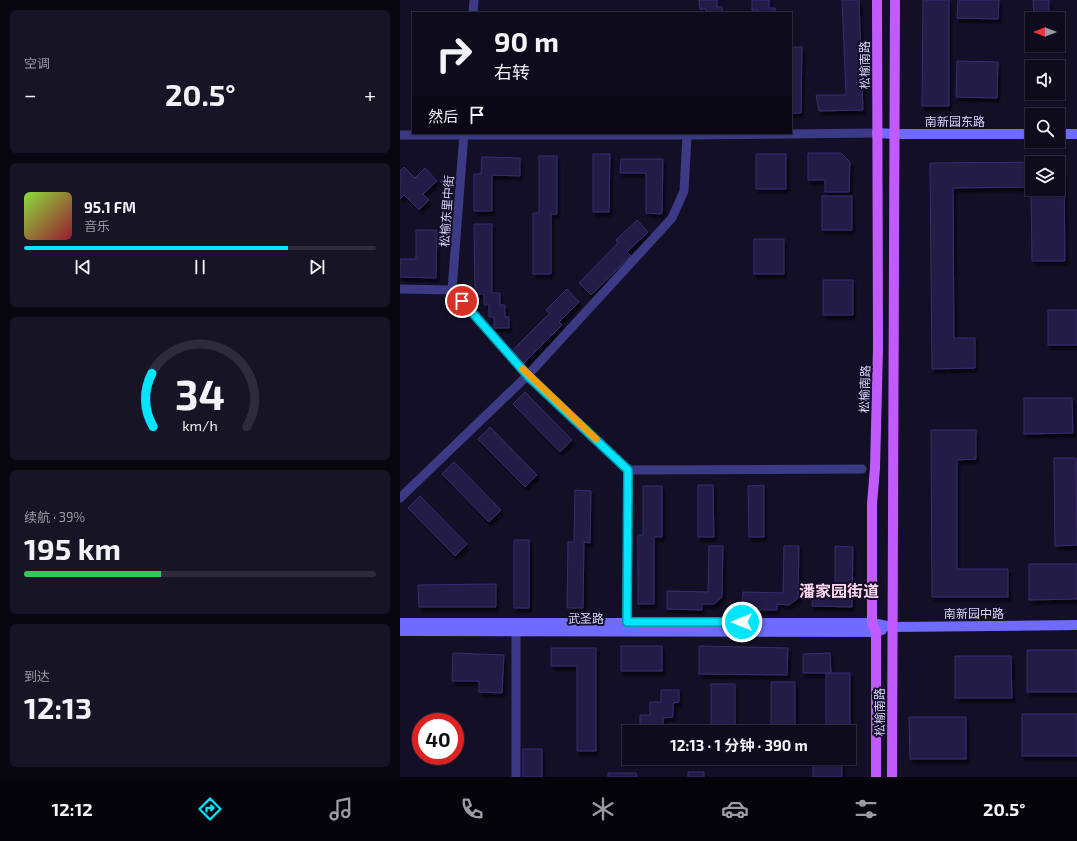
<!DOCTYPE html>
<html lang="zh">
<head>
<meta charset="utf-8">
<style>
	body { margin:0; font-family:"Exo 2","Noto Sans SC",sans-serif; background:#171425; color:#f1f3f6; height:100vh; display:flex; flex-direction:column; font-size:15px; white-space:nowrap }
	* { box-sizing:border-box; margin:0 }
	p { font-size:13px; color:#9b9ba3 }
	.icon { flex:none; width:22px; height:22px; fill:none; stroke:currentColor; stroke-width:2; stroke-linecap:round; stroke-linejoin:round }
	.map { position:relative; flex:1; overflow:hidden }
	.drawer { display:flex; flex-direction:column; gap:10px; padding:10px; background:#08060f; width:400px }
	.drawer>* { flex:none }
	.guide { position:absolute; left:12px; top:12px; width:380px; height:122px; border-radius:0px; box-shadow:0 1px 3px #0004,0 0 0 1px #2e2b3b; background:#0e0b1c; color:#f1f3f6; overflow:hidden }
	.needle { width:26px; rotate:270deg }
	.buttons { position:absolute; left:625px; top:12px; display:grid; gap:8px }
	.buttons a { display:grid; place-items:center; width:40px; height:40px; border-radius:0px; background:#0e0b1c; box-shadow:0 1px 3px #0004,0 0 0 1px #2e2b3b; font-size:20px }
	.speed { position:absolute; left:12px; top:713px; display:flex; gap:8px; font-size:20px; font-weight:700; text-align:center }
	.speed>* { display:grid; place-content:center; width:52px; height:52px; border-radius:50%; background:#0e0b1c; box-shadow:0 1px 3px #0004,0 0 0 1px #2e2b3b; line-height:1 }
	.speed .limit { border:6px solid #d22; background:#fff; color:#111 }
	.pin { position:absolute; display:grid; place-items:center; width:34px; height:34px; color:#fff; margin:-17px; border:2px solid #fff; border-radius:50%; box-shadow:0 1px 4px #0007 }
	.me { position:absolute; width:44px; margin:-22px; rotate:270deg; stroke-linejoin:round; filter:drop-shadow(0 0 3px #0008) }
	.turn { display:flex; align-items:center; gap:14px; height:84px; padding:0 16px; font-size:18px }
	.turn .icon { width:52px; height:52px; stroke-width:2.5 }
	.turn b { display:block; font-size:28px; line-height:34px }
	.then { display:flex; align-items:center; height:38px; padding:0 16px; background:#0003; gap:8px; font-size:15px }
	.big { font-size:30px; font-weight:700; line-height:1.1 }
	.drawer .card { flex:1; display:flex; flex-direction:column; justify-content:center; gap:6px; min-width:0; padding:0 14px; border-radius:6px; background:#171425 }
	.drawer .dial { align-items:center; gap:0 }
	.dial svg { height:104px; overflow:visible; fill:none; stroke:#2e2b3b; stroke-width:7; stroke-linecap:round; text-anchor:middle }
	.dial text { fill:#f1f3f6; stroke:none }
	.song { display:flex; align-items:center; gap:12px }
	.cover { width:48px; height:48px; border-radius:6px; background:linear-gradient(135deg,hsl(90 70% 55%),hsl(350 70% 35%)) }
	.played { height:4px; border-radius:2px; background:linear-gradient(90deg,#00e5ff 75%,#2e2b3b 75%) }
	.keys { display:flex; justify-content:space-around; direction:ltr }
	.heat { display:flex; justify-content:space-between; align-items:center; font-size:22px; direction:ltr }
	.charge { height:6px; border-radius:3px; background:linear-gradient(90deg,#34c759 39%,#2e2b3b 0) }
	.trip { position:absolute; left:222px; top:725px; width:234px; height:40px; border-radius:0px; background:#0e0b1c; box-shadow:0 1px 3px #0004,0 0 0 1px #2e2b3b; font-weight:700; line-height:40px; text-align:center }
	.menu { display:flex; height:64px; justify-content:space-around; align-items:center; background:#06040b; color:#9b9ba3 }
	.menu .icon { width:28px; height:28px }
	.menu .current { color:#00e5ff }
	.menu b { font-size:18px; color:#f1f3f6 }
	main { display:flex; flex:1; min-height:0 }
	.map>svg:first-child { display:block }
</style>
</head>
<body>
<main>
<section class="drawer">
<div class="card"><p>空调</p>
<div class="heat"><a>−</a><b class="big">20.5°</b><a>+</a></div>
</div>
<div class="card">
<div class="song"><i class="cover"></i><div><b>95.1 FM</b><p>音乐</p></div></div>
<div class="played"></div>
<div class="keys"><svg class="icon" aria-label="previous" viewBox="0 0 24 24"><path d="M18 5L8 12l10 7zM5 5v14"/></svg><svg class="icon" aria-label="pause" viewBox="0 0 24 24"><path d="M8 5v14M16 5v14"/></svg><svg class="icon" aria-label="next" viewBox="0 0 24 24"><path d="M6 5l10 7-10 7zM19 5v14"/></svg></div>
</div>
<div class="card dial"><svg viewBox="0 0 100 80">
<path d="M14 69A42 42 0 1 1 86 69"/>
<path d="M14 69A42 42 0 0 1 13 28" stroke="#00e5ff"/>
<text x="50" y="56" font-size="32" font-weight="700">34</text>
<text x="50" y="72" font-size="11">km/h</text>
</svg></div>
<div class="card"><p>续航 · 39%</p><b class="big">195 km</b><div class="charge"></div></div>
<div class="card"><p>到达</p><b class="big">12:13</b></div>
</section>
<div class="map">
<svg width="677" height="777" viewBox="0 0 677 777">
	<defs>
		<filter id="shadow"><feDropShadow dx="2.5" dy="4" stdDeviation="1" flood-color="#0009"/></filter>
	</defs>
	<rect width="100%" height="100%" fill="#130f26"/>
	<!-- building -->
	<path fill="#241b47" stroke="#3b2d73" filter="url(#shadow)" d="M 299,0 L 317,0 L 317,7 L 322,7 L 322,13 L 306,13 L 306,9 L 300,9 Z
		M 352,0 L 369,0 L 369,8 L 375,8 L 375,13 L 358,13 L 358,10 L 352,10 Z
		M 442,0 L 459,0 L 463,110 L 419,111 L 416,95 L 446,95 Z
		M 523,0 L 549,0 L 549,106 L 522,106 Z
		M 558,0 L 599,0 L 598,19 L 557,18 Z
		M 633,0 L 649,0 L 649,19 L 634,19 Z
		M 391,47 L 402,47 L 401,113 L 391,113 Z
		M 557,61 L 598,62 L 597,98 L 556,97 Z
		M 408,153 L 441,153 L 450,162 L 449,192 L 425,192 L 425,180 L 408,180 Z
		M 193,154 L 210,154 L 209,212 L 193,212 Z
		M 356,154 L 386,154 L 386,189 L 356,189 Z
		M 139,156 L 157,156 L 157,214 L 151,214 L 151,274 L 133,274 L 133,213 L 139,213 Z
		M 82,157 L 120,158 L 120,176 L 92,175 L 92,211 L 74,211 L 74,174 L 81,174 Z
		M 221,159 L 263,159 L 262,214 L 246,213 L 246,173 L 220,173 Z
		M 652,162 L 653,163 L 632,163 L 632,189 L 658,189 L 658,167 L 664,173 L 665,261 L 632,261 L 631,187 L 553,188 L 554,338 L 575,338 L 575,368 L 532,369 L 530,163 Z
		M 4,167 L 15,178 L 25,168 L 37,181 L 23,194 L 29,200 L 19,210 L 4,195 L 0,199 L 0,183 L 2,181 L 0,180 L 0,171 Z
		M 422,196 L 452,196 L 452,230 L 422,230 Z
		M 237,220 L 248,232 L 227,252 L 231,256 L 191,295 L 179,283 L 218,243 L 216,240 Z
		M 74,224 L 92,224 L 92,293 L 100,293 L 100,305 L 105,305 L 105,317 L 109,317 L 109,328 L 94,328 L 94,317 L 89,317 L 89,305 L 84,305 L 84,294 L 75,294 Z
		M 16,230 L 37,230 L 36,278 L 0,277 L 0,259 L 16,259 Z
		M 354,239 L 384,239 L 384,274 L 354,274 Z
		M 423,280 L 453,280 L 453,315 L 423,315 Z
		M 167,289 L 179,302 L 159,322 L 162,325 L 123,364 L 111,352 L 150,313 L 146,310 Z
		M 648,310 L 677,310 L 677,345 L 648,345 Z
		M 125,392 L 172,440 L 160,452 L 113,404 Z
		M 624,398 L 672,398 L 673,433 L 624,434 Z
		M 90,427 L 137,475 L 125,487 L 78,439 Z
		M 531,430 L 576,430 L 576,459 L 557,460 L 557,569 L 608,569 L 608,597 L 532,597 Z
		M 654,458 L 676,458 L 677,545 L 655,546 Z
		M 54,462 L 101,510 L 89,522 L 42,474 Z
		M 298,485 L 313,485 L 314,537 L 298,537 Z
		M 364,485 L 364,537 L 349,537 L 348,486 Z
		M 243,486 L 262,486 L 262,537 L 254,537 L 254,604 L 238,604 L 238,535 L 243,535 Z
		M 175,490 L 191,491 L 190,543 L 184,542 L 183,608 L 167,608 L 168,542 L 174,542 Z
		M 20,496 L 67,544 L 55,556 L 8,508 Z
		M 114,540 L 129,540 L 129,608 L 114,608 Z
		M 309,546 L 323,546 L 322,597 L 314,604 L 302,604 L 302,610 L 267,609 L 267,591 L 308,592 Z
		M 384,546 L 399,546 L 398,598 L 389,605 L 377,604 L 377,610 L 342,610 L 343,592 L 383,593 Z
		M 435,546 L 453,547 L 452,607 L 412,606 L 413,589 L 435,589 Z
		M 629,564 L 677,564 L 677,599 L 629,600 Z
		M 96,584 L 96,607 L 19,607 L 18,585 Z
		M 221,646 L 262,646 L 262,671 L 221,671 Z
		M 299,646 L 388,648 L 387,675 L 299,674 Z
		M 151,648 L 196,648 L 196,751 L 177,751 L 177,666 L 151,666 Z
		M 627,650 L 677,650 L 677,692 L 627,692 Z
		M 53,653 L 104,655 L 102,693 L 79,692 L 79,681 L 52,681 Z
		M 430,653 L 431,673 L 403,673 L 403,654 Z
		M 555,656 L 611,656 L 612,698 L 555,698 Z
		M 426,673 L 450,673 L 450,747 L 449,747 L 449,732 L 426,732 Z
		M 371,682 L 395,682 L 395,732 L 371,732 Z
		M 311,684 L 335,684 L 335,732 L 311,732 Z
		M 261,690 L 279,690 L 279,702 L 273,703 L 273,717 L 263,718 L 263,728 L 255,728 L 255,732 L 229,732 L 229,726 L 240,726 L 240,715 L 250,715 L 250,702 L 261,702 Z
		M 622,714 L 677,714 L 677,756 L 622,756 Z
		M 509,717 L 566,717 L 566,759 L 510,759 Z
		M 123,749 L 142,749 L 142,777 L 123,777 Z
		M 413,763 L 442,763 L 442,777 L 413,777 Z
		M 288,772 L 304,772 L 304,777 L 288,777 Z
		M 208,773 L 236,773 L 237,777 L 208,777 Z"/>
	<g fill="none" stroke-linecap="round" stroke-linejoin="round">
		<!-- street -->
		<path stroke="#3d3a85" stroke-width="9" d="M 73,13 L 74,0
			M 0,135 L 287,135 L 477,133
			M 0,289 L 52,290 L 128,375 L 228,470 L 227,622
			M 52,290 L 64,133
			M 228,470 L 462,469
			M 0,498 L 128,375 L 272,218 L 284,191 L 287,135
			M 116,631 L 116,777"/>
		<!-- secondary -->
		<path stroke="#6f6bff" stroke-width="10" d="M 477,133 L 495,134 L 632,134
			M 658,134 L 677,134
			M 0,623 L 472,623 L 492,627 L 677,625
			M 0,631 L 476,632 L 482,630"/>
		<!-- primary -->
		<path stroke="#c25bff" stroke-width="10" d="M 476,777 L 476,632 L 472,623 L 472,504 L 475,468 L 478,348 L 477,0
			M 492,777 L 495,0"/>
	</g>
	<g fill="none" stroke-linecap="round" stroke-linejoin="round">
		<!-- route casing -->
		<g stroke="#0095a6" stroke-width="10">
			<path id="route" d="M 62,301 L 128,376 L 228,470 L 227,622 L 342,622"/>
		</g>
		<!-- route -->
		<use href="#route" stroke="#00e5ff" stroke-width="7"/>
		<!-- slow -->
		<path stroke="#f59e0b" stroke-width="7" d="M 123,369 L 196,439"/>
	</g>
	<g text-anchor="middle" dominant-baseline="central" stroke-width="4" stroke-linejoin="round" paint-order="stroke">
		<!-- street labels -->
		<g font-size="12" fill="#d9d4ff" stroke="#130f26">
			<text transform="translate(464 65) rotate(-90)">松榆南路</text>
			<text x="555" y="121">南新园东路</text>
			<text transform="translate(46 211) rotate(-86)">松榆东里中街</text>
			<text transform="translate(464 389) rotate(-88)">松榆南路</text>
			<text x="574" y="613">南新园中路</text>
			<text x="186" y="618">武圣路</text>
			<text transform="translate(479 712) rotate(-90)">松榆南路</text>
		</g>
		<!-- district labels -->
		<g font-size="16" font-weight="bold" fill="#ffd6f0" stroke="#130f26">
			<text x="439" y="590">潘家园街道</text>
		</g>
	</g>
</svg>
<div class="buttons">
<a><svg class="needle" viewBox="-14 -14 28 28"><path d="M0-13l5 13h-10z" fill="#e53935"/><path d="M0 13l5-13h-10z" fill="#9b9ba3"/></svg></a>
<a><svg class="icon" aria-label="sound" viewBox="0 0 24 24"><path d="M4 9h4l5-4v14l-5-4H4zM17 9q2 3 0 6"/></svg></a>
<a><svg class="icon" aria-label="search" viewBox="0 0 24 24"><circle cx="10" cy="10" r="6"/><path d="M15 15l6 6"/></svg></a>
<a><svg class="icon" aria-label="layers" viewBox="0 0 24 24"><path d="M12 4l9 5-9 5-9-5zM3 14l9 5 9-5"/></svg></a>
</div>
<div class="speed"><div class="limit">40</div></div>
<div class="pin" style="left:62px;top:301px;background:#d93025"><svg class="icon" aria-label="arrive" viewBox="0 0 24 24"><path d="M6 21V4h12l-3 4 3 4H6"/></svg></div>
<svg class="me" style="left:342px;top:622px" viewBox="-20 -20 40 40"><circle r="17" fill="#00e5ff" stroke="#fff" stroke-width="3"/><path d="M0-11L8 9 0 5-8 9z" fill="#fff"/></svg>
<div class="trip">12:13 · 1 分钟 · 390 m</div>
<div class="guide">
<div class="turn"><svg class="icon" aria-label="right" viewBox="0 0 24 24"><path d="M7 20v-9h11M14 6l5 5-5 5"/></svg><div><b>90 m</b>右转</div></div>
<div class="then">然后<svg class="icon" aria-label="arrive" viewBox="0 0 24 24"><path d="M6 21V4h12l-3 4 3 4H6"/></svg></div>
</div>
</div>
</main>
<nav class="menu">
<b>12:12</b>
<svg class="icon current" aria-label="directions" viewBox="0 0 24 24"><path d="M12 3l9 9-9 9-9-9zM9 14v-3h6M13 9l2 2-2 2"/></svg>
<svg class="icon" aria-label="music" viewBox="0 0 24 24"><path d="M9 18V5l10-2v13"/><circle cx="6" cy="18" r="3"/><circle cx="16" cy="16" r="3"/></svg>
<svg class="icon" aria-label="phone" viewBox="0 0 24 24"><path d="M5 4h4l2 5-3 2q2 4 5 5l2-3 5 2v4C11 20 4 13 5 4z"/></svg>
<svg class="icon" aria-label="climate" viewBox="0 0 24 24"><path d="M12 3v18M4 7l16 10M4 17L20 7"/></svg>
<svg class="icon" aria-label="car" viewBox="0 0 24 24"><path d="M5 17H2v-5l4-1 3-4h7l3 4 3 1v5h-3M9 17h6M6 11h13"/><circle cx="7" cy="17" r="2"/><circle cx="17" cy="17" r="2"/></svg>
<svg class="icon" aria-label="filters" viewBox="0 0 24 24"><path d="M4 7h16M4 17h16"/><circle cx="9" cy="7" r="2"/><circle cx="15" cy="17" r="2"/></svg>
<b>20.5°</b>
</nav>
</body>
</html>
